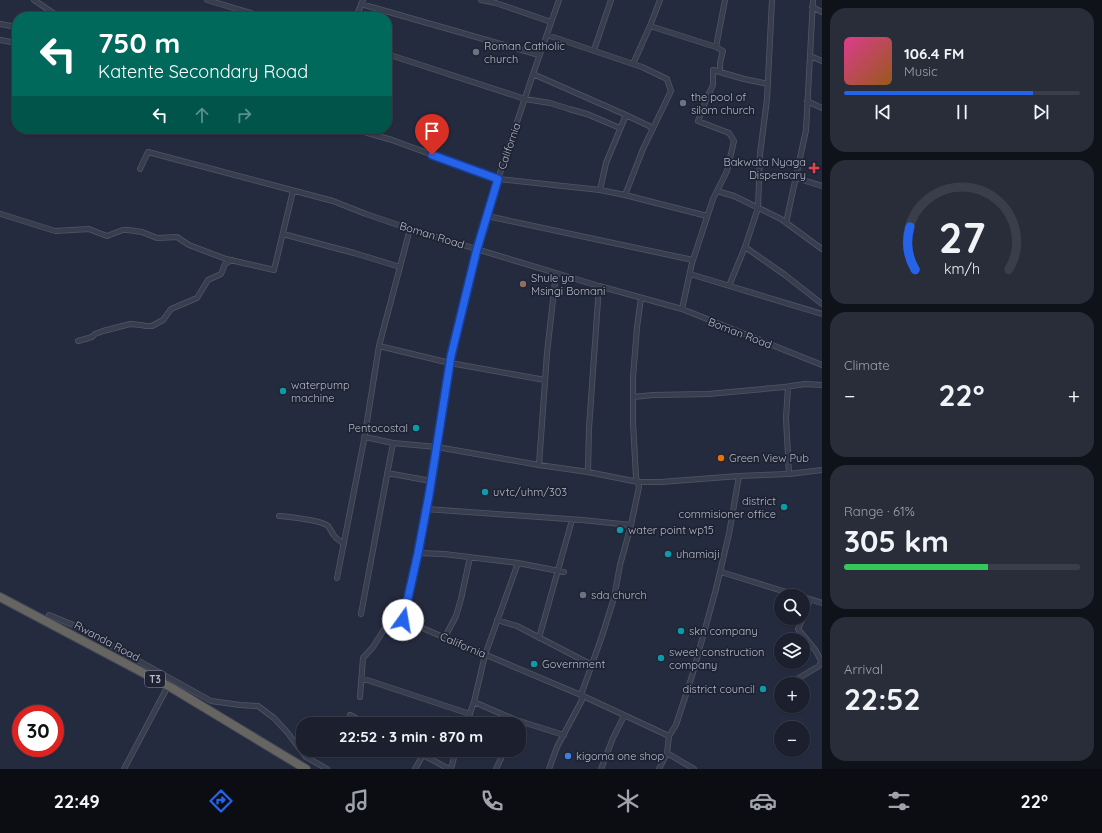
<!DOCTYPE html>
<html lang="en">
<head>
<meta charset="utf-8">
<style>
	body { margin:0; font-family:Quicksand,sans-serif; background:#292d3a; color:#f1f3f6; height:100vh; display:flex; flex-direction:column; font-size:15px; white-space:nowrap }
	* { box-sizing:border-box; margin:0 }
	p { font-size:13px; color:#a0a3aa }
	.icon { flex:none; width:22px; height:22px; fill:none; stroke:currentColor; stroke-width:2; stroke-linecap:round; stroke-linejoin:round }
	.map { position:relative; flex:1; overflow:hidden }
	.sheet { display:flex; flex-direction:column; gap:8px; padding:8px; background:#0f1219; width:280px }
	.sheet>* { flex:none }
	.guide { position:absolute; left:12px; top:12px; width:380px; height:122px; border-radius:16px; box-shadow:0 1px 3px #0004,0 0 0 1px #3a3e4a; background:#00695c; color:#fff; overflow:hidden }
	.fabs { position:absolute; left:774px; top:589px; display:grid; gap:8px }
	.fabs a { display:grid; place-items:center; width:36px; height:36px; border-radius:50%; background:#1c202e; box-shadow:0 1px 3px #0004,0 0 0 1px #3a3e4a; font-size:20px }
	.speed { position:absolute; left:12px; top:705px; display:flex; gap:8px; font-size:20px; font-weight:700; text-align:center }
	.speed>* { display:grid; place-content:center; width:52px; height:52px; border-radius:50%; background:#1c202e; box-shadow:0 1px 3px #0004,0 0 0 1px #3a3e4a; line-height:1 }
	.speed .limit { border:6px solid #d22; background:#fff; color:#111 }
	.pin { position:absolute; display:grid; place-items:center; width:34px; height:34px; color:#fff; margin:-41px -17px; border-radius:50% 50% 50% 0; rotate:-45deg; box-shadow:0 0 4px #0007 }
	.pin .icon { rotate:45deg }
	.me { position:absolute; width:44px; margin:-22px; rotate:13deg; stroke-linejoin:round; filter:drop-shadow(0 0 3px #0008) }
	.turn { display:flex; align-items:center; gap:14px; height:84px; padding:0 20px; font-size:18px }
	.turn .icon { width:52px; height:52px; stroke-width:2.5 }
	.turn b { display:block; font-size:28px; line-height:34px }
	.lanes { display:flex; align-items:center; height:38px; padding:0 20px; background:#0003; justify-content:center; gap:20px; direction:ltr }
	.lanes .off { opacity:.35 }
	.big { font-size:30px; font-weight:700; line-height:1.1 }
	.sheet .card { flex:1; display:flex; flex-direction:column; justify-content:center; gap:6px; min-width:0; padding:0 14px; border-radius:16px; background:#292d3a }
	.sheet .dial { align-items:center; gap:0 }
	.dial svg { height:104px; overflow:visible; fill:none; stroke:#3a3e4a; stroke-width:7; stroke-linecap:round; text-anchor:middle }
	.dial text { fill:#f1f3f6; stroke:none }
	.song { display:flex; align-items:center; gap:12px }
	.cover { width:48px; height:48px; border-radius:6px; background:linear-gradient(135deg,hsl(330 70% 55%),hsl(30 70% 35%)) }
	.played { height:4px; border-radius:2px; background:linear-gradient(90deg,#2563eb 80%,#3a3e4a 80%) }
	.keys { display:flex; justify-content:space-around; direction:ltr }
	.heat { display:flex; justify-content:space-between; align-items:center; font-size:22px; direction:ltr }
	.charge { height:6px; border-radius:3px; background:linear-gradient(90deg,#34c759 61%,#3a3e4a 0) }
	.trip { position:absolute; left:296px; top:717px; width:230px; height:40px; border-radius:16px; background:#1c202e; box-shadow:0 1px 3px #0004,0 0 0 1px #3a3e4a; font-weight:700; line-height:40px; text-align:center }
	.menu { display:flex; height:64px; justify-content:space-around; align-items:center; background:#0b0d12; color:#a0a3aa }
	.menu .icon { width:28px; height:28px }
	.menu .on { color:#2563eb }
	.menu b { font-size:18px; color:#f1f3f6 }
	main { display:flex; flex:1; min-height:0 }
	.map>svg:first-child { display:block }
</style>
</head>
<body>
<main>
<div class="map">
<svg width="822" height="769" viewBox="0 0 822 769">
	<rect width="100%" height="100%" fill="#252b3e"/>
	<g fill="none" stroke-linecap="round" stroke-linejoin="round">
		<!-- minor casing -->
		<g stroke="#515666" stroke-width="6">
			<path id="minor" d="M 34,0 L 59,17
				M 207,0 L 264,17
				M 481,0 L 496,3 L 551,22
				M 559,0 L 533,74 L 498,179 L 477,249 L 451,356 L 426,509 L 418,553 L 403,620 L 581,695 L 669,736
				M 361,4 L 539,55
				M 812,7 L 822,12
				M 356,17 L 363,0
				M 0,24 L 17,27
				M 650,26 L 716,47 L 725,0
				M 547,35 L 642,67 L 667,79 L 671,91 L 643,149 L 625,195
				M 0,40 L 17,43
				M 716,47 L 723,51 L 720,63 L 720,72
				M 594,50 L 611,0
				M 387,54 L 525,99 L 550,103 L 569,109 L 587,114 L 620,128
				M 810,56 L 822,61
				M 633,64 L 650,26 L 660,0
				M 533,74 L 626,115 L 649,126 L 653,129
				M 807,101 L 822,108
				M 354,129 L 392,140 L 498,179 L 600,190 L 625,195 L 707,216
				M 140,169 L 148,152 L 333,201 L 366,214 L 410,229 L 599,286 L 682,309 L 822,365
				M 796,178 L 822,186
				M 600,190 L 606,163 L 626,115
				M 717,191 L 727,171 L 734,141 L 729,133 L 698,121 L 706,100 L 713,85 L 713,70 L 744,79 L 768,84
				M 1,214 L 55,231 L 89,229 L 99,233 L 107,236 L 123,230 L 128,230 L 142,232 L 157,238 L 177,237 L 189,245 L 226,259 L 274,270 L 293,191
				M 487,216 L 693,260
				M 786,223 L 806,130 L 813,0
				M 283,234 L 354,253 L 400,267
				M 745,247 L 785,275 L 822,304
				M 690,274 L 822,314
				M 729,286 L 745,247 L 758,208 L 760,154 L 767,99 L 772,0
				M 682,309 L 692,263 L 713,199 L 717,191 L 734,196 L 781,219 L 822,249
				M 78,341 L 92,337 L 95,334 L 103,331 L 130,324 L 141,325 L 146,326 L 152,326 L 163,320 L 171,309 L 185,303 L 197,298 L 208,280 L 221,274 L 225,264 L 232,260
				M 379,346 L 450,363 L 545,380
				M 788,387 L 786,418 L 789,474
				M 633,397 L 653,395 L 708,394 L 785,387 L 805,384 L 822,385
				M 365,437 L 393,443 L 437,447 L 539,465 L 588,472 L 638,482 L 661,482 L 739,476 L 789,474 L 822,470
				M 539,465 L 547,353 L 556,273
				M 588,472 L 589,428 L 599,286
				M 387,473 L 431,481
				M 426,509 L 582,520 L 631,525
				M 279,516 C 289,517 321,520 328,526 C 330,528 331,531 333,534 C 335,538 340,541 344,544
				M 418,553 L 444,554 L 518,563 L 564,572
				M 721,572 L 799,596
				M 337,578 L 364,440 L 379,346 L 410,229
				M 803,597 L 822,603
				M 361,614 L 393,443
				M 49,615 L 78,627 L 211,701 L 240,705 L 258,706 L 274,718 L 287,732 L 306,757 L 327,769
				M 803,617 L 810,600
				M 497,620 L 517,626 L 592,665
				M 445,637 L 456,616 L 461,599 L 470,557
				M 539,638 L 572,520
				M 361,678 L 470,714
				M 789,684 L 819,666 L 821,661 L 816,651 L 798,629 L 803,618
				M 777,691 L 781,689
				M 360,697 L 363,658 L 373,647 L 388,623 L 403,620
				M 474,702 L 516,720 L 564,735
				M 350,715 L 367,724
				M 466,724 L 474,702 L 485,655 L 518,563
				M 414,750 L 449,769
				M 667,753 L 694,769
				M 124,769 L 168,686
				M 415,769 L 423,755
				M 451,769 L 456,750
				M 496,769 L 505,750
				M 549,769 L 557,747 L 582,700 L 581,695 L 602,636 L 614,598 L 620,565 L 631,525 L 639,487 L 636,477 L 633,423 L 633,377 L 637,327 L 641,298
				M 601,769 L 613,738 L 624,716
				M 659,769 L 667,753 L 669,736 L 676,725 L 692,676 L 716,589 L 729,534 L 739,476"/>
		</g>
		<!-- trunk casing -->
		<g stroke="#414656" stroke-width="10">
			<path id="trunk" d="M 0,597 L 172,688 L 306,769"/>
		</g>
		<!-- minor -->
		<use href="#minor" stroke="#393e4e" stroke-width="4.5"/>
		<!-- trunk -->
		<use href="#trunk" stroke="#666562" stroke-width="8"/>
	</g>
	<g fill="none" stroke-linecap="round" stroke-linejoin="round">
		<!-- route casing -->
		<g stroke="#184099" stroke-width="10">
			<path id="route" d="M 403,620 L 418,553 L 429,495 L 451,356 L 477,249 L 498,179 L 432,155"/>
		</g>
		<!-- route -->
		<use href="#route" stroke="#2563eb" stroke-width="7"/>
	</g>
	<!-- markers -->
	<g fill="#6b7280" stroke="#1e2333" stroke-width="1.5">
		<circle cx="476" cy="52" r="4"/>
		<circle cx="683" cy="103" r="4"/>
		<circle cx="583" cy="595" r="4"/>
	</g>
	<path fill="#e0444e" stroke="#1e2333" stroke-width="1.5" d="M812 162h4v4h4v4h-4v4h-4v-4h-4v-4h4z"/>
	<circle fill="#8d6e63" stroke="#1e2333" stroke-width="1.5" cx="523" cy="284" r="4"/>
	<g fill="#0f9aa8" stroke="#1e2333" stroke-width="1.5">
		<circle cx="283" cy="391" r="4"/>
		<circle cx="416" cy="428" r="4"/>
		<circle cx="485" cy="492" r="4"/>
		<circle cx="784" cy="507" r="4"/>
		<circle cx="620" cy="530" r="4"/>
		<circle cx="668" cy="554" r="4"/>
		<circle cx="681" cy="631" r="4"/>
		<circle cx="661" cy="658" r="4"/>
		<circle cx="534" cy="664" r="4"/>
		<circle cx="763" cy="689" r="4"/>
	</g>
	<circle fill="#e8710a" stroke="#1e2333" stroke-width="1.5" cx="721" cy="458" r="4"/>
	<circle fill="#3f7fe0" stroke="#1e2333" stroke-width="1.5" cx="568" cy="756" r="4"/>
	<g text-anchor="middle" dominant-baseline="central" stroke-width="3.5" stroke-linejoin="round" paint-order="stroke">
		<!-- shield labels -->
		<rect fill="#1e2333" stroke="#888c9c" stroke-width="1" x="145" y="671" width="20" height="16" rx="3"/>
		<g font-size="10" font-weight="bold" fill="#b5b9c9">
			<text x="155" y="679">T3</text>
		</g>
		<!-- poi labels -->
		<g font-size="11" fill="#b5b9c9" stroke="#1e2333" text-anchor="start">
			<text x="484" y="46">Roman Catholic<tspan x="484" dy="13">church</tspan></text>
			<text x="691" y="97">the pool of<tspan x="691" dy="13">silom church</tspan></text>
			<text x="806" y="162" text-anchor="end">Bakwata Nyaga<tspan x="806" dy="13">Dispensary</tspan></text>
			<text x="531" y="278">Shule ya<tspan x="531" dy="13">Msingi Bomani</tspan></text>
			<text x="291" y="385">waterpump<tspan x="291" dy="13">machine</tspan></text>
			<text x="408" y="428" text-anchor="end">Pentocostal</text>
			<text x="729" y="458">Green View Pub</text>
			<text x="493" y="492">uvtc/uhm/303</text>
			<text x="776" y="501" text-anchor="end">district<tspan x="776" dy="13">commisioner office</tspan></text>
			<text x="628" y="530">water point wp15</text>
			<text x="676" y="554">uhamiaji</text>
			<text x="591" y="595">sda church</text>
			<text x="689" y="631">skn company</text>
			<text x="669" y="652">sweet construction<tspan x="669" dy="13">company</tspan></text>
			<text x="542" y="664">Government</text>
			<text x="755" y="689" text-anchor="end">district council</text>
			<text x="576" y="756">kigoma one shop</text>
		</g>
		<!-- street labels -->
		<g font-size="11" fill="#b5b9c9" stroke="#1e2333">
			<text transform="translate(509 146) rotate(-71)">California</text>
			<text transform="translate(432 235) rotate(17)">Boman Road</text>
			<text transform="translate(740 333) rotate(21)">Boman Road</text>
			<text transform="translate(107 641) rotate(28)">Rwanda Road</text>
			<text transform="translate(463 645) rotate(23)">California</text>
		</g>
	</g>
</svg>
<div class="fabs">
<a><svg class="icon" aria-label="search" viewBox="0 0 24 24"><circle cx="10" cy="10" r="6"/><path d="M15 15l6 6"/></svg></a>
<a><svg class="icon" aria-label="layers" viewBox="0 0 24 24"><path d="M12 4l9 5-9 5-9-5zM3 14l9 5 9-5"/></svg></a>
<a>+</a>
<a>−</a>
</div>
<div class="speed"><div class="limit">30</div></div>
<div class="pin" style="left:432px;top:155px;background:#d93025"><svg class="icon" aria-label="arrive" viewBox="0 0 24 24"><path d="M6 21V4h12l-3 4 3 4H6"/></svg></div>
<svg class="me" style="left:403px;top:620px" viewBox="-20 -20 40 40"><circle r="19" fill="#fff"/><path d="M0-13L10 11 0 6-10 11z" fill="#2563eb"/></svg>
<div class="trip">22:52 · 3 min · 870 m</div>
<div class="guide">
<div class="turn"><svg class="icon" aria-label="left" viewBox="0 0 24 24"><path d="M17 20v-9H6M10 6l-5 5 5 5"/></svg><div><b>750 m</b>Katente Secondary Road</div></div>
<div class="lanes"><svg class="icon" aria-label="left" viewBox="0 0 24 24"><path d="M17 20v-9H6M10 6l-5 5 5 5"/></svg><svg class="icon off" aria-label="ahead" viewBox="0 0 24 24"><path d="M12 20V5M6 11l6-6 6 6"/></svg><svg class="icon off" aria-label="right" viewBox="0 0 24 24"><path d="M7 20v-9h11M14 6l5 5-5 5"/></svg></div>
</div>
</div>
<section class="sheet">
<div class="card">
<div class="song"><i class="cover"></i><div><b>106.4 FM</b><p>Music</p></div></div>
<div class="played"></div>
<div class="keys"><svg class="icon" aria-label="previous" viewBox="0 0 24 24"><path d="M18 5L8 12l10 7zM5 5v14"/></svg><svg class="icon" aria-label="pause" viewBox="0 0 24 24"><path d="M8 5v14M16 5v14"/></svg><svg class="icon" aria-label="next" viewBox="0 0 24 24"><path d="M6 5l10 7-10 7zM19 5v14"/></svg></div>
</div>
<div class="card dial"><svg viewBox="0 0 100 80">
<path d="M14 69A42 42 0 1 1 86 69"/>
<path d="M14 69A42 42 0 0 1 10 36" stroke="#2563eb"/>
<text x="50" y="56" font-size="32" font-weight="700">27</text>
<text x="50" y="72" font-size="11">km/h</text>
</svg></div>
<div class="card"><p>Climate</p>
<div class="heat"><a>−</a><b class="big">22°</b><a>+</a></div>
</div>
<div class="card"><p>Range · 61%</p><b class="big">305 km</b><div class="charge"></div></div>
<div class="card"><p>Arrival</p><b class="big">22:52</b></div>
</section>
</main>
<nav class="menu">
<b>22:49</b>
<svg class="icon on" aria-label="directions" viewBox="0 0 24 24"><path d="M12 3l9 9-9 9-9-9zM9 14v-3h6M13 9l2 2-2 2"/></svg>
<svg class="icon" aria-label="music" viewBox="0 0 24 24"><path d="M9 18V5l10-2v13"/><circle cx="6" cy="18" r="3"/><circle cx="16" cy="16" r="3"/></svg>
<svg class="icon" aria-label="phone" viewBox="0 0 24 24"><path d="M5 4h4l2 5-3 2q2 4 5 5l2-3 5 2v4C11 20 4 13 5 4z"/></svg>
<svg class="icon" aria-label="climate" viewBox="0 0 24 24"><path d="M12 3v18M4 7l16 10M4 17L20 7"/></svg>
<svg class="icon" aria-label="car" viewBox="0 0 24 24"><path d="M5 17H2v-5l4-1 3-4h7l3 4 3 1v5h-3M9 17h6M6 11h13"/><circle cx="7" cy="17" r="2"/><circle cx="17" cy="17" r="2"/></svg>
<svg class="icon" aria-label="filters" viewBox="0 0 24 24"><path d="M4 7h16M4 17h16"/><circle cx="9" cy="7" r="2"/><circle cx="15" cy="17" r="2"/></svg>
<b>22°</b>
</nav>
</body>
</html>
